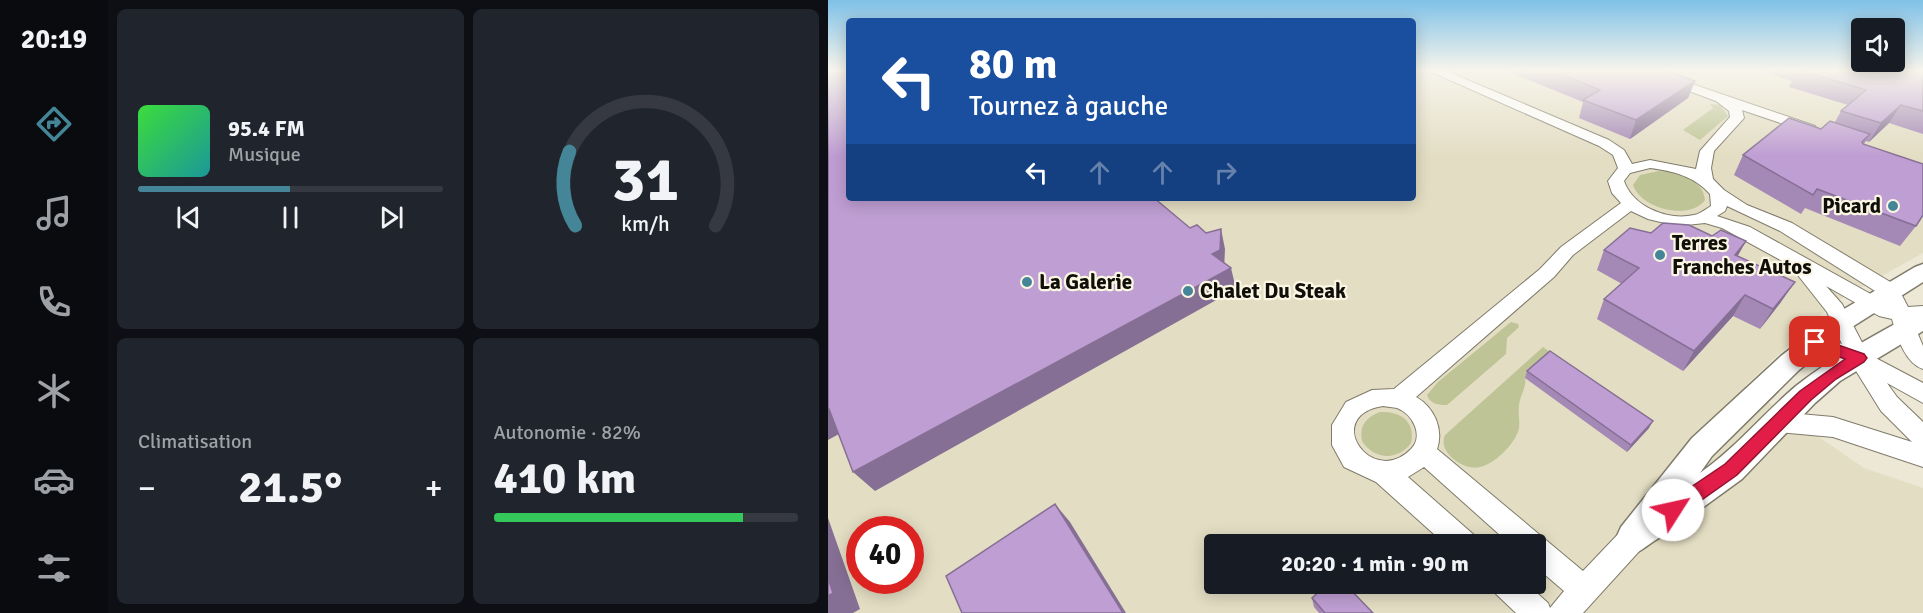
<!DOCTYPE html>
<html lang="fr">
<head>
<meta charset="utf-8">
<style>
	body { margin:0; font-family:Signika,sans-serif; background:#20242c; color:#f1f3f6; height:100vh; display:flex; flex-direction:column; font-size:22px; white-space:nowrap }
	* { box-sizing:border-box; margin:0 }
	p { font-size:20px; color:#9ea1a6 }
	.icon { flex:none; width:33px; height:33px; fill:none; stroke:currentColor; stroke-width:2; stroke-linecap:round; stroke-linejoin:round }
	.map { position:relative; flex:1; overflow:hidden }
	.drawer { display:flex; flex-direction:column; gap:9px; padding:9px; background:#0d0f14; width:720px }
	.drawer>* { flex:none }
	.banner { position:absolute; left:18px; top:18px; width:570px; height:183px; border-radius:6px; box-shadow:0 3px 15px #0003; background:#1a4fa0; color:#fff; overflow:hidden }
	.controls { position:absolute; left:1023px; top:18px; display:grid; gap:12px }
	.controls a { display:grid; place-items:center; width:54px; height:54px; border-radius:6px; background:#171b24; box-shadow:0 3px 15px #0003; font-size:30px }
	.speed { position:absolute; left:18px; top:516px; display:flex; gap:12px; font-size:30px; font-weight:700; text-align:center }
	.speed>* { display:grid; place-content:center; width:78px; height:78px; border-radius:50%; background:#171b24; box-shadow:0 3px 15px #0003; line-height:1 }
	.speed .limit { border:9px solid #d22; background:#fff; color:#111 }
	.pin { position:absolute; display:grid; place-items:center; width:51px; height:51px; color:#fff; margin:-26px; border-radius:12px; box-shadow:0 3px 9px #0006 }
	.me { position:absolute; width:66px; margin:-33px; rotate:55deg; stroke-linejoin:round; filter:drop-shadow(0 0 4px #0008) }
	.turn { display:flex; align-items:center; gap:21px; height:126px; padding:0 24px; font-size:27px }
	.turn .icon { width:78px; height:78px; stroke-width:2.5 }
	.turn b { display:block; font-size:42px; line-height:51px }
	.lanes { display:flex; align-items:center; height:57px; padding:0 24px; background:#0003; justify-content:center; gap:30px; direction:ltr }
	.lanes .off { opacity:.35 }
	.big { font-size:45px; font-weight:700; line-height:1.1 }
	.drawer .card { flex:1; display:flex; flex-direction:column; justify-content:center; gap:9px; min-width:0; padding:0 21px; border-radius:9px; background:#20242c }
	.drawer .dial { align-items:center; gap:0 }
	.dial svg { height:156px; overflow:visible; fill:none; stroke:#363941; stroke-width:7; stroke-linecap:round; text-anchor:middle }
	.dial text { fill:#f1f3f6; stroke:none }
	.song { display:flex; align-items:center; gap:18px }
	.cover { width:72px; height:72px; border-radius:9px; background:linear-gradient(135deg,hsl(120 70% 55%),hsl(180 70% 35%)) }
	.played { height:6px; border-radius:3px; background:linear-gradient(90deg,#448597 50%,#363941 50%) }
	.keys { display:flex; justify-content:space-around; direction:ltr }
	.heat { display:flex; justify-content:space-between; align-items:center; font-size:33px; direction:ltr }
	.charge { height:9px; border-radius:4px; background:linear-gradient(90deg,#34c759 82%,#363941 0) }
	.drawer .tiles { flex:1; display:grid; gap:9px; grid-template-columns:repeat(2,1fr) }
	.trip { position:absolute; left:376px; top:534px; width:342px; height:60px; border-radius:6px; background:#171b24; box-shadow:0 3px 15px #0003; font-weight:700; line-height:60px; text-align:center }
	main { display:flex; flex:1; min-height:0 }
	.dock { display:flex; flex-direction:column; width:108px; justify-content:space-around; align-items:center; background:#090b0e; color:#9ea1a6 }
	.dock .icon { width:42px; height:42px }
	.dock .current { color:#448597 }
	.dock b { font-size:27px; color:#f1f3f6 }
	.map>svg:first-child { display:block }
</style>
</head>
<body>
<main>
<nav class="dock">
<b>20:19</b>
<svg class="icon current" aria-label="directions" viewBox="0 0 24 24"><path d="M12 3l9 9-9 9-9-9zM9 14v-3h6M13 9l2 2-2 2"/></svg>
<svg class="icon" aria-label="music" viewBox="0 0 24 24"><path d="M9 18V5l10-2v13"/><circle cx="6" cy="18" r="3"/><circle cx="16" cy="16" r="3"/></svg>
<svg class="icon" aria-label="phone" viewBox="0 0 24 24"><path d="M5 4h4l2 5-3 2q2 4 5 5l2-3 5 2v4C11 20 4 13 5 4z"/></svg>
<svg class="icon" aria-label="climate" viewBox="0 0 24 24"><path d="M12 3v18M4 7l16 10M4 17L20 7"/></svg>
<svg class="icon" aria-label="car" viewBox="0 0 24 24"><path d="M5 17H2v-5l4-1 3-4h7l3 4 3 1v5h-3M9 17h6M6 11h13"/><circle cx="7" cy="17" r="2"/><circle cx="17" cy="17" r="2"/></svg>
<svg class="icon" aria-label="filters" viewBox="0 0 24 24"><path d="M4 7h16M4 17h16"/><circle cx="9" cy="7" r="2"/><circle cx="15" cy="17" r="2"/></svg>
</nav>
<section class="drawer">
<div class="tiles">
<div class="card">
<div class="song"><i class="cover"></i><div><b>95.4 FM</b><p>Musique</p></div></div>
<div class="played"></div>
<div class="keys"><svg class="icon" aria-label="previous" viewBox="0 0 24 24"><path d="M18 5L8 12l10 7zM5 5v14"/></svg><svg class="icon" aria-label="pause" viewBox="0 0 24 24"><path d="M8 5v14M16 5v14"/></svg><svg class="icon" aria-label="next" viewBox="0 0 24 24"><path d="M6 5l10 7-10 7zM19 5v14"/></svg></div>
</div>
<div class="card dial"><svg viewBox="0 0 100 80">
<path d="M14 69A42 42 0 1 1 86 69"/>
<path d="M14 69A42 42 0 0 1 11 31" stroke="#448597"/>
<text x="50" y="56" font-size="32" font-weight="700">31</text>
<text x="50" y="72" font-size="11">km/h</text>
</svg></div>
<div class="card"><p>Climatisation</p>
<div class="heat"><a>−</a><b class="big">21.5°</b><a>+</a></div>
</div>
<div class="card"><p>Autonomie · 82%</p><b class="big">410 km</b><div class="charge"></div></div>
</div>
</section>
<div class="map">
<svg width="1095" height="613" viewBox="0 0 1095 613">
	<rect width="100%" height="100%" fill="#ede8d5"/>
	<!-- built -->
	<path fill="#e3ddc3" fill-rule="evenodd" d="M 585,70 L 1095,70 L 1095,253 L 1007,302 L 917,386 L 1036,468 L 1095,488 L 1095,613 L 0,613 L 0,71 L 21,198 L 585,198 ZM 32,530 L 82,530 L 82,580 L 32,580 ZM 387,544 L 708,544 L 708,584 L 387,584 Z"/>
	<!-- green -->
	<path fill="#bec495" d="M 882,104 L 892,105 L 900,116 L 872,140 L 855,130 L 885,108 Z
		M 831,171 C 849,173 875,178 877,200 C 862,221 813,209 805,185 L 812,175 Z
		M 683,322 L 690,324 L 691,327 L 679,338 L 678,354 L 619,405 C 610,405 602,404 599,395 L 610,382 Z
		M 715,347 L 725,354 L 697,378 C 699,386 692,396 691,405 C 690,412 692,421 691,428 C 688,443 667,464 652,467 C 636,471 609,452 617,435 Z
		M 552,412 C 572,411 588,421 583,443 C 570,461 546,460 534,441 C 531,426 538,417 552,412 Z"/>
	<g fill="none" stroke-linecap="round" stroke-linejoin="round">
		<!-- minor casing -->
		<g stroke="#7f7b6a" stroke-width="2">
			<path id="minor" d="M 599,70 L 616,70 L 781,140 L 796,150 L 804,164 L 822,160 L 868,169 L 872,151 L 902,117 L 901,111 L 888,101 L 804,70 L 823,70 L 987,126 L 989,129 L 982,133 L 914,110 L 916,118 L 886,151 L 883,168 L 885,179 L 896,190 L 919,205 L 964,223 L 1069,286 L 1080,307 L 1095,306 L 1095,320 L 1084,320 L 1095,346 L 1095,369 C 1077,363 1069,337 1064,319 L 1051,316 L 998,286 L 1014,304 L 1040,354 L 1095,383 L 1095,403 L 1059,383 L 1069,397 L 1095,422 L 1095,467 L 1005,437 L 949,432 L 941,429 L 937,422 L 941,415 L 949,412 L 1005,417 L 1084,442 L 1053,411 L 1025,366 L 980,347 L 977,342 L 980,337 L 987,334 L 1014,344 L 999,312 L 969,274 L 966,270 L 967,268 L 894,228 L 877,223 L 849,226 L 820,219 L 803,211 L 745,255 L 726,277 L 588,397 C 606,407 616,429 609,449 L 755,571 L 795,529 L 805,525 L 815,529 L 818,538 L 815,547 L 755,613 L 688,613 L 668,594 L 664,584 L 699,584 L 720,603 L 722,608 L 736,591 L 708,567 L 708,544 L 682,544 L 596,467 L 580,477 L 646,535 L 650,544 L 617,544 L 548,482 L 516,467 L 504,445 L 504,425 L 518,402 L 544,390 L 566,389 L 712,269 L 733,247 L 793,203 L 784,193 L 780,181 L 790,168 L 785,155 L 771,146 ZM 822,168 C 845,171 866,176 882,194 L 883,206 C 878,209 872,214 866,215 C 840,221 805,207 796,181 L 802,173 ZM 899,206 L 952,231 L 1055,296 L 1059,303 L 922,227 L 889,216 L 897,211 ZM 555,406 C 559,407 565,407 569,408 C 585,414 596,436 583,449 C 544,489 493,416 555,406 Z"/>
		</g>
		<!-- tertiary casing -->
		<g stroke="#7f7b6a" stroke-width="3">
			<path id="tertiary" d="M 1095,264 L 1095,282 L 1024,327 L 971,370 L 884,456 L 872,473 C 908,448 935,414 968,386 C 1004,357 1047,336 1086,313 L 1095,310 L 1095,331 L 1012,381 L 987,403 L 914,479 L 837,535 C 824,540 818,549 805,554 L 793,549 L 788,538 L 793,527 L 864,438 L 953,356 L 1006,315 L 1087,267 Z"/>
		</g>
		<!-- minor -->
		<use href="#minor" fill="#fff" fill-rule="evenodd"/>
		<!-- tertiary -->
		<use href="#tertiary" fill="#fff" fill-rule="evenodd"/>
	</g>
	<!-- wall -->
	<path fill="#a488b5" d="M 676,70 L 837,70 L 867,81 L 860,98 L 802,139 L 751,118 L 755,102 Z
		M 929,70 L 1095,70 L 1095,134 L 1061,123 L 1041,142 L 1038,141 L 1036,144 L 1088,226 L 1072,246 L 977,208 L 973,214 L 906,175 L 915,155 L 993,129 L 1007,122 L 1013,111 L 1020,105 L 961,87 L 964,81 Z
		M 823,233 L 884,236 L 918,241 L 909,256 L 953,302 L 932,329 L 905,316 L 855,371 L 769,319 L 776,299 L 794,284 L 769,270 L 776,250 Z
		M 699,371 L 821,428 L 799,452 L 697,378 Z
		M 484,598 L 545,613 L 491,613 L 486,607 Z"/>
	<!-- shaded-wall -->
	<path fill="#866f94" d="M 867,81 L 860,98 L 802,139 L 808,120 Z
		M 1073,105 L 1061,123 L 1041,142 L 1053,123 Z
		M 393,229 L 397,249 L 396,271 L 384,254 Z
		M 918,241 L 907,261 L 907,255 Z
		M 403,268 L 408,289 L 47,491 L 25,472 Z
		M 967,282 L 953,302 L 932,329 L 945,309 Z
		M 917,295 L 905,316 L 855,371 L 866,351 Z
		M 0,409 L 1,409 L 22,428 L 0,440 Z
		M 825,421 L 821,428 L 799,452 L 803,445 Z
		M 227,504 L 242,522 L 298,613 L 295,613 Z
		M 0,518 L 32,609 L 25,613 L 0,613 Z"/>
	<!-- building -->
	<path fill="#bf9ed3" stroke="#866f94" stroke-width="1.5" d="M 0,70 L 21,70 L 21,198 L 326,198 L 362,228 L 369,225 L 378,233 L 393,229 L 392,250 L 384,254 L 403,268 L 25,472 L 1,409 L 0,409 Z
		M 723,70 L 837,70 L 867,81 L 808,120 L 755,100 L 772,90 Z
		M 972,70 L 1095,70 L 1095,111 L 1073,105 L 1053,123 L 1013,111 L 1038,90 Z
		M 961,118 L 993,129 L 1002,121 L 1042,134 L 1034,142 L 1035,144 L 1095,164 L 1095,215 L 1088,226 L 989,189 L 985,195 L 915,155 Z
		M 835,223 L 861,225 L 884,236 L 893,230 L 918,241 L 907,255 L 967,282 L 945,309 L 917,295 L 866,351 L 776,299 L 811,268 L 776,250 L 802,228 L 823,233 Z
		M 722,351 L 825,421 L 803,445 L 699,371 Z
		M 227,504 L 295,613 L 134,613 L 118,576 Z
		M 0,578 L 5,593 L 0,596 Z
		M 499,584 L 517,584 L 545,613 L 497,613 L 484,598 Z"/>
	<!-- sky -->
	<linearGradient id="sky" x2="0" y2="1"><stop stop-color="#7fc1e7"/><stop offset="0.45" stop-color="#f7f5ec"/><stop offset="1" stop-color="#f7f5ec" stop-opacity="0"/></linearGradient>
	<rect width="1095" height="156" fill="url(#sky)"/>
	<!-- route -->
	<path fill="#e11d48" stroke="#92132f" stroke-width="1.5" d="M 987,337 L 1036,354 L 1039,358 L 1036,362 L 1008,379 L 983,400 L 909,475 L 851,516 L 845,519 L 838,516 L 836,510 L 838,504 L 897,464 L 972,391 L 1017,359 L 982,346 L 980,342 Z"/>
	<!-- markers -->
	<g fill="#448597" stroke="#faf6e3" stroke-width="2">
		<circle cx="1065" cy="206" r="6"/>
		<circle cx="832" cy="255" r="6"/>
		<circle cx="199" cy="282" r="6"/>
		<circle cx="360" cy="291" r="6"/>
	</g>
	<g text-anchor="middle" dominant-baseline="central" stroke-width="4.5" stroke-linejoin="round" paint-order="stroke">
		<!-- poi labels -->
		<g font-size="21" font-weight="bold" fill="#110f09" stroke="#faf6e3" text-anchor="start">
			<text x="1053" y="206" text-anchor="end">Picard</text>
			<text x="844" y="243">Terres<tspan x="844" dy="24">Franches Autos</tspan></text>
			<text x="211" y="282">La Galerie</text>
			<text x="372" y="291">Chalet Du Steak</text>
		</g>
	</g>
</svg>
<div class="controls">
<a><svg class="icon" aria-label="sound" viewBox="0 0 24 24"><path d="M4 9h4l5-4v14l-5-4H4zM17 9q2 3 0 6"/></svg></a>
</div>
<div class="speed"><div class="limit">40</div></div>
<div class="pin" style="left:987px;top:342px;background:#d93025"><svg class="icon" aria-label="arrive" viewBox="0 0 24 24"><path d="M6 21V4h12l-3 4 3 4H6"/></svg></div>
<svg class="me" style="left:845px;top:510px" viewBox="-20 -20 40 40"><circle r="19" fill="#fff"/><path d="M0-13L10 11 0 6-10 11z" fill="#e11d48"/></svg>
<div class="trip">20:20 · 1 min · 90 m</div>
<div class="banner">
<div class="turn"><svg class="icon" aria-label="left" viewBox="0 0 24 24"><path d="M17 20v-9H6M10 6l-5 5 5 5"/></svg><div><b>80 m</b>Tournez à gauche</div></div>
<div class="lanes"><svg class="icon" aria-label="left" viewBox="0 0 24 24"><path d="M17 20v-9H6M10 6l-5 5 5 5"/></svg><svg class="icon off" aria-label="ahead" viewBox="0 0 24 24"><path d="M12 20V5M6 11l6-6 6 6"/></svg><svg class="icon off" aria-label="ahead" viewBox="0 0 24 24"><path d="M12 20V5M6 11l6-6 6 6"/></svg><svg class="icon off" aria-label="right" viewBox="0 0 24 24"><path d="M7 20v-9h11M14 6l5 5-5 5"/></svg></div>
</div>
</div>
</main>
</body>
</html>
